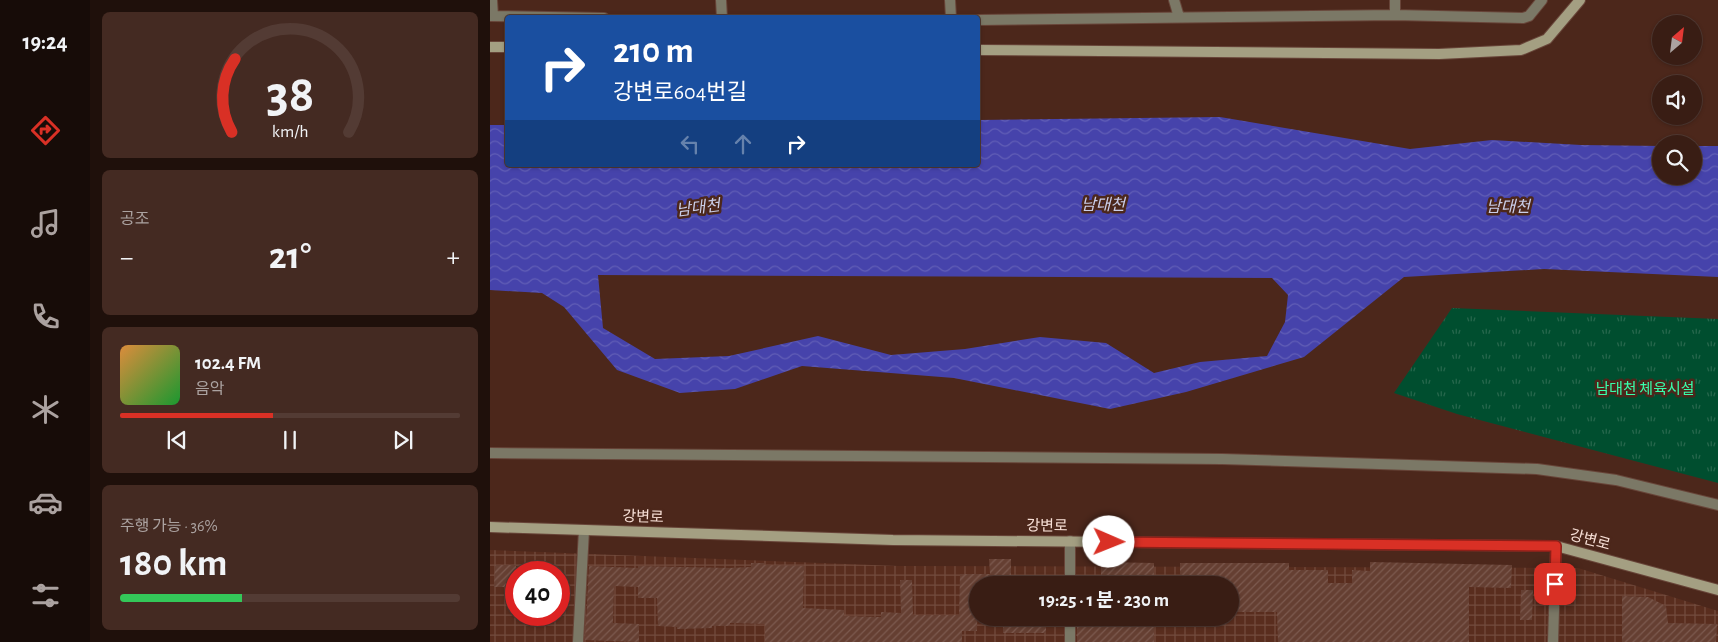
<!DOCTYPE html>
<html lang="ko">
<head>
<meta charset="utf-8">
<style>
	body { margin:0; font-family:"Alegreya Sans","Noto Sans KR",sans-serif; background:#442a22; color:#f1f3f6; height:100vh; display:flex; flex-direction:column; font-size:19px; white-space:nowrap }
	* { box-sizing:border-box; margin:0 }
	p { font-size:16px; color:#aba2a0 }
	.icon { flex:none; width:28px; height:28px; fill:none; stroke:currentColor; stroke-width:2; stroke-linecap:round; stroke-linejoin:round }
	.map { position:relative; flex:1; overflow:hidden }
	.drawer { display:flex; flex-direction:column; gap:12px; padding:12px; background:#1f100b; width:400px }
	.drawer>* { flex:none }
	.guide { position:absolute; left:15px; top:15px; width:475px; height:152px; border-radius:5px; box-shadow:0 1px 4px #0004,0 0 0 1px #533b34; background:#1a4fa0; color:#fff; overflow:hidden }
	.needle { width:32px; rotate:28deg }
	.fabs { position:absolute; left:1162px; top:15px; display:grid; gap:10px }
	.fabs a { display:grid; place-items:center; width:50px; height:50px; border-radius:50%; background:#391d14; box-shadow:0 1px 4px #0004,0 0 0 1px #533b34; font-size:25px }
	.speed { position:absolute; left:15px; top:561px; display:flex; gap:10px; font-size:25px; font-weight:700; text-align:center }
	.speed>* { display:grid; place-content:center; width:65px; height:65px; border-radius:50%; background:#391d14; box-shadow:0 1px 4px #0004,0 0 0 1px #533b34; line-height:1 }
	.speed .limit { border:8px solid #d22; background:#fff; color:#111 }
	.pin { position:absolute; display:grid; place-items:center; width:42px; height:42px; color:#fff; margin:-21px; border-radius:10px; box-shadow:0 2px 8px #0006 }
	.me { position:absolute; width:55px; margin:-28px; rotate:91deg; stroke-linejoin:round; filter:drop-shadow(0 0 4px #0008) }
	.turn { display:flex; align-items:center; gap:18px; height:105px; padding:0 25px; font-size:22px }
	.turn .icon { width:65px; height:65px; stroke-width:2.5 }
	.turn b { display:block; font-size:35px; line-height:42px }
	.lanes { display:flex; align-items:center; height:48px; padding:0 25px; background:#0003; justify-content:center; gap:25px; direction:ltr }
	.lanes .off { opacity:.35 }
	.big { font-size:38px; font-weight:700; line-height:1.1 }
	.drawer .widget { flex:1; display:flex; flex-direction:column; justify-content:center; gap:8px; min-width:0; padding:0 18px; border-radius:8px; background:#442a22 }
	.drawer .dial { align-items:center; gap:0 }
	.dial svg { height:130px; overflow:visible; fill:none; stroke:#533b34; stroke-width:7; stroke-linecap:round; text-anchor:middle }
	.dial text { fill:#f1f3f6; stroke:none }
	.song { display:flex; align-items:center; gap:15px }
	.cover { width:60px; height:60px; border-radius:8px; background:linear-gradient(135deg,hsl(30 70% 55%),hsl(130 70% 35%)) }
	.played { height:5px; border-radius:2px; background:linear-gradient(90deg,#d93025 45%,#533b34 45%) }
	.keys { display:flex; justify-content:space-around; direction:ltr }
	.heat { display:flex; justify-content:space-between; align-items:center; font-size:28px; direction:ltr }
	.charge { height:8px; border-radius:4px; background:linear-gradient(90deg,#34c759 36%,#533b34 0) }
	.trip { position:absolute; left:479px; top:576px; width:270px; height:50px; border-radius:25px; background:#391d14; box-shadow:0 1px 4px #0004,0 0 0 1px #533b34; font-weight:700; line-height:50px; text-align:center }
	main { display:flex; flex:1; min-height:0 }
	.menu { display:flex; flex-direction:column; width:90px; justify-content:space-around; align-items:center; background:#170c08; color:#aba2a0 }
	.menu .icon { width:35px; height:35px }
	.menu .selected { color:#d93025 }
	.menu b { font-size:22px; color:#f1f3f6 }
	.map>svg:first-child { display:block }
</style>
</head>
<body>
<main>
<nav class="menu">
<b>19:24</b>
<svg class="icon selected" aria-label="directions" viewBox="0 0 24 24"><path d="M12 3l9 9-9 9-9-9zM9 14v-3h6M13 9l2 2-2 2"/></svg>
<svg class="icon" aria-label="music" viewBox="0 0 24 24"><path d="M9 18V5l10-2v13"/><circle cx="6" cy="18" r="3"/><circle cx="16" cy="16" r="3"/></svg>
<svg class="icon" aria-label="phone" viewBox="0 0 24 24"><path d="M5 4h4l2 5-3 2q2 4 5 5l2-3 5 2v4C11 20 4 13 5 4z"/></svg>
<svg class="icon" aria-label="climate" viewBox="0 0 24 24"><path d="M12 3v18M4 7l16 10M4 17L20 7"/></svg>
<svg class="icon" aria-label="car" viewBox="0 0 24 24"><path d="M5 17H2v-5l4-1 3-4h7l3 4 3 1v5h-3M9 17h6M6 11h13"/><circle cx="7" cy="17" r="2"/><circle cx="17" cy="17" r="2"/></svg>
<svg class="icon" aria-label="filters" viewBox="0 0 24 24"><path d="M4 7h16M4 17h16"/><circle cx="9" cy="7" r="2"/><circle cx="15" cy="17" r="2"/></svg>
</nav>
<section class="drawer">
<div class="widget dial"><svg viewBox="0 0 100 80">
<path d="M14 69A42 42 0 1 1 86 69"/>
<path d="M14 69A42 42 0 0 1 16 24" stroke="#d93025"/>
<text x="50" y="56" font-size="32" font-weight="700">38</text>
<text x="50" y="72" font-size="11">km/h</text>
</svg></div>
<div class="widget"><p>공조</p>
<div class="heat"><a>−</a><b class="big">21°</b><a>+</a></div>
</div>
<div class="widget">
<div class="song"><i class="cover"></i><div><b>102.4 FM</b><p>음악</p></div></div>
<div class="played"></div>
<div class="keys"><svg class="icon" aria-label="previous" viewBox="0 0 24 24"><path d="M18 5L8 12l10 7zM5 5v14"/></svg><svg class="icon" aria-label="pause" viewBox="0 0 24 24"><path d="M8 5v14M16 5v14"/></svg><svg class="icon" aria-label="next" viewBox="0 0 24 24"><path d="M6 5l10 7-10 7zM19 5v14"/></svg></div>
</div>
<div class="widget"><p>주행 가능 · 36%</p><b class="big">180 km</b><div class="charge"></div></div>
</section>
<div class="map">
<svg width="1228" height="642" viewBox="0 0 1228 642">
	<defs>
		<pattern id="industrial-grid" width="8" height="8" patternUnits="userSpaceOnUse" patternTransform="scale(1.25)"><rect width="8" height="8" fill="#592d1e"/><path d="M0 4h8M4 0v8" fill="none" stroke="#724b3e"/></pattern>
		<pattern id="park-tufts" width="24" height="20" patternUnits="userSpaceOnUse" patternTransform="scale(1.25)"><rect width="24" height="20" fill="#004e2f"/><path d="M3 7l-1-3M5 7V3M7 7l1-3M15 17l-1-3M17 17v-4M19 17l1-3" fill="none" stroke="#26674c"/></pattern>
		<pattern id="water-waves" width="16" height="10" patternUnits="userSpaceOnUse" patternTransform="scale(1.25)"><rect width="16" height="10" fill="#4643ab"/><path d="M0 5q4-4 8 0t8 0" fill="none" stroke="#615eb6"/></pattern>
		<pattern id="building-hatch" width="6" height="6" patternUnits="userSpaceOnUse" patternTransform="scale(1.25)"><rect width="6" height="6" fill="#653f32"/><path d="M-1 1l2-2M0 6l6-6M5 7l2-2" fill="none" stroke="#7c5a4f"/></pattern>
	</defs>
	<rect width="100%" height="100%" fill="#4c271b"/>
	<!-- industrial -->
	<path fill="url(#industrial-grid)" fill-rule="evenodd" d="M 0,550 L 408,566 L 1088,568 L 1228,611 L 1228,642 L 0,642 ZM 26,572 L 69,572 L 69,615 L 26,615 ZM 488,585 L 740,585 L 740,618 L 488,618 Z"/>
	<!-- park -->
	<path fill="url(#park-tufts)" d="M 962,308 L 1228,319 L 1228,483 L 967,414 L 904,393 Z"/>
	<!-- water -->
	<path fill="url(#water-waves)" fill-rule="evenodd" d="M 730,117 L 920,149 L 1002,140 L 1091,145 L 1171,146 L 1171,176 L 1204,176 L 1204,146 L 1228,146 L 1228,277 L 1054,269 L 914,277 L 814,357 L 696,392 L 620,409 L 464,378 L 312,366 L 245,389 L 190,393 L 127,370 L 74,307 L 52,293 L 0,290 L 0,125 L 17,125 L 18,165 L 488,165 L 488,120 ZM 108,275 L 782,278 L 798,295 L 795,322 L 777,356 L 710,362 L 664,373 L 616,343 L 550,337 L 475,349 L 401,355 L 328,336 L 239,356 L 165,359 L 113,328 Z"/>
	<!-- building -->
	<path fill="url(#building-hatch)" d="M 499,559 L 521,559 L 521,585 L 488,585 L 487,631 L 472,631 L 472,642 L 275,642 L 275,624 L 240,623 L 240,626 L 222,626 L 222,628 L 187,629 L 187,627 L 168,626 L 167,598 L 148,598 L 148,587 L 124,586 L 123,623 L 149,624 L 149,642 L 95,640 L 99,566 L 148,568 L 148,566 L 239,568 L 261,567 L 261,563 L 274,563 L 274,565 L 314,566 L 313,608 L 354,610 L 354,616 L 391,617 L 391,612 L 411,613 L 410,580 L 422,580 L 423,615 L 469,615 L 470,574 L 500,574 Z
		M 611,562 L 664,563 L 664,585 L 611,585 Z
		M 880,562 L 1022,565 L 1021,588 L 979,587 L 979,642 L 788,642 L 787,612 L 740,612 L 740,585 L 690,585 L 690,563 L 799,563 L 799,570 L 838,570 L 838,583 L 862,583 L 862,570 L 880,571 Z
		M 5,565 L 26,565 L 26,587 L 4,587 Z
		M 1031,590 L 1043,590 L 1042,620 L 1030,620 Z
		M 1132,596 L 1158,597 L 1176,606 L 1178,623 L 1227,624 L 1226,642 L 1132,642 Z
		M 513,618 L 556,618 L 556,633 L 513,633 Z
		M 587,618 L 664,618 L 664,642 L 587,642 Z"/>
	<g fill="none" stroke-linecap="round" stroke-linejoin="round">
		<!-- street casing -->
		<g stroke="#684539" stroke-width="12">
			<path id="street" d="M 2,0 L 3,16
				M 231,0 L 232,18
				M 460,0 L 461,18
				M 684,0 L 689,17
				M 905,0 L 905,15
				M 0,16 L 114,18
				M 488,20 L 905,15 L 1033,18 L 1039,16 L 1052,0
				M 0,453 L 732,459 L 1047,469 L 1126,480 L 1228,505
				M 580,541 L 580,585
				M 580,618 L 580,642
				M 88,642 L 94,530
				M 1063,642 L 1066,546"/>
		</g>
		<!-- secondary casing -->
		<g stroke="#684539" stroke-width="12">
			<path id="secondary" d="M 0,47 L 18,47
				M 488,50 L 949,54 L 1031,50 L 1057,39 L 1090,0
				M 0,527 L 403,540 L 1066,546 L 1228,590"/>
		</g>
		<!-- street -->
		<use href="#street" stroke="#7b7866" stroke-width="10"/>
		<!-- secondary -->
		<use href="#secondary" stroke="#a49f82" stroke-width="10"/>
	</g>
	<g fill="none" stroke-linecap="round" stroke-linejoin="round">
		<!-- route casing -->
		<g stroke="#8d1f18" stroke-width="12">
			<path id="route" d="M 619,542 L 1066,546 L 1065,584"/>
		</g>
		<!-- route -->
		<use href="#route" stroke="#d93025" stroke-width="9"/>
	</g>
	<g text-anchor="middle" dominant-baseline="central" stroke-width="5" stroke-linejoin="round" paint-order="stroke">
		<!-- park labels -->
		<g font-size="15" fill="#37ffab" stroke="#4c271b">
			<text x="1155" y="389">남대천 체육시설</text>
		</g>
		<!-- street labels -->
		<g font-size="15" fill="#f8e0d7" stroke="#4c271b">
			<text transform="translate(153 517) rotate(2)">강변로</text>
			<text transform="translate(557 526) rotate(1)">강변로</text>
			<text transform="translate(1100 540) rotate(15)">강변로</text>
		</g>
		<!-- water labels -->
		<g font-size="16" font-style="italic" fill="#cacee9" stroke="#4c271b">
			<text x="613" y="205">남대천</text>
			<text x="1018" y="207">남대천</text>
			<text transform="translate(208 208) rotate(-7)">남대천</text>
		</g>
	</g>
</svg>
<div class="fabs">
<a><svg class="needle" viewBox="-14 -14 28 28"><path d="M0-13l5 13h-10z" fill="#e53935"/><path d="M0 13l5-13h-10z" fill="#aba2a0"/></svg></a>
<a><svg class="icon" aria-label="sound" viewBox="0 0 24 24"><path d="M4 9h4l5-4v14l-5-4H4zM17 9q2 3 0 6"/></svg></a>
<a><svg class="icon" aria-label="search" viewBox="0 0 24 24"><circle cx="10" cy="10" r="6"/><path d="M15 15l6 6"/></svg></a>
</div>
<div class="speed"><div class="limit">40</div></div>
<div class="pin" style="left:1065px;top:584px;background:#d93025"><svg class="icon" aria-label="arrive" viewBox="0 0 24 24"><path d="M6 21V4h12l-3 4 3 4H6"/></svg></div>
<svg class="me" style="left:619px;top:542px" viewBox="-20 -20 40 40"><circle r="19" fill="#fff"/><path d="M0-13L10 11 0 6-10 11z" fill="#d93025"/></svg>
<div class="trip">19:25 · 1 분 · 230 m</div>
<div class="guide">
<div class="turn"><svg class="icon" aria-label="right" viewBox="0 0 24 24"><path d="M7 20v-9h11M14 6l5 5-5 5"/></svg><div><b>210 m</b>강변로604번길</div></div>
<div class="lanes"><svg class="icon off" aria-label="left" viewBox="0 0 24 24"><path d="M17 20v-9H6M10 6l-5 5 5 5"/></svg><svg class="icon off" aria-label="ahead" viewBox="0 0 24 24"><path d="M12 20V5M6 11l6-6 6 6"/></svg><svg class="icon" aria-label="right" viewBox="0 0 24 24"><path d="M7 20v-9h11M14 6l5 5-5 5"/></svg></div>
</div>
</div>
</main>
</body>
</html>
